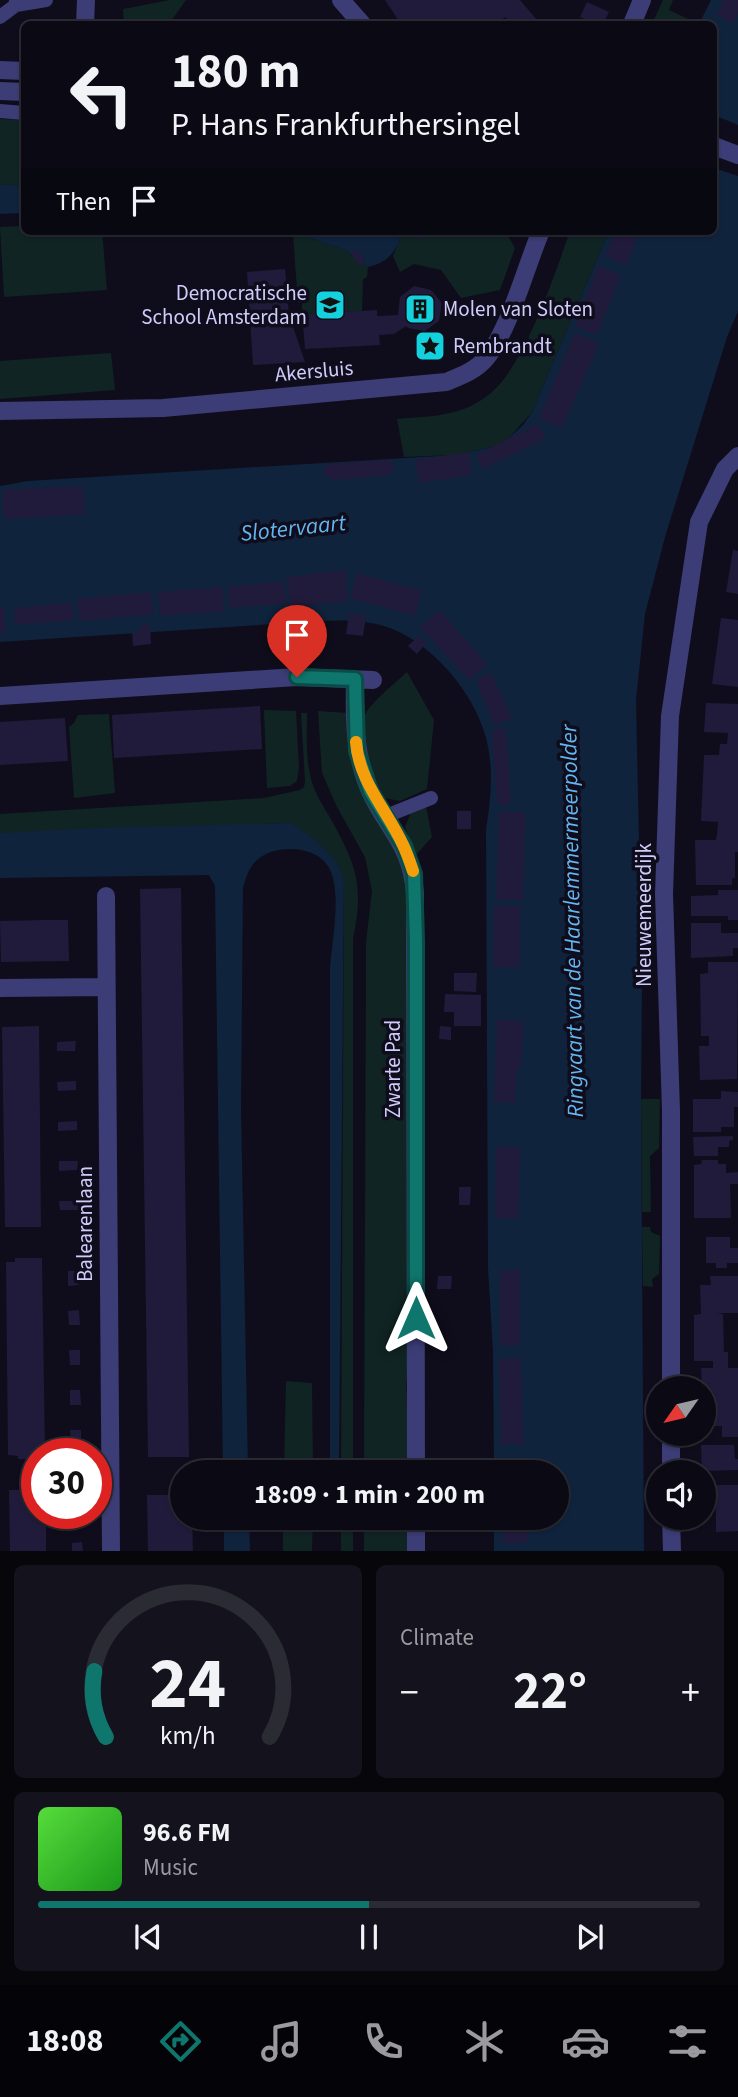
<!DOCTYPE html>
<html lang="en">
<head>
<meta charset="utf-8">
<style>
	body { margin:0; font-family:"Source Sans 3",sans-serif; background:#14131d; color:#f1f3f6; height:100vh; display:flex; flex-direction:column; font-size:26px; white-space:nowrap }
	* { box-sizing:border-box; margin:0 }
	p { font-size:23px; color:#9a9aa0 }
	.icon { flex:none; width:38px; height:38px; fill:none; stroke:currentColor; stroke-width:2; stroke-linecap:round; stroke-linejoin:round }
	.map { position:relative; height:1551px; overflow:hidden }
	.side { display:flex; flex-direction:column; gap:14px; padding:14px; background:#06060b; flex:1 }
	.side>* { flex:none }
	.guide { position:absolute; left:21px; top:21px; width:696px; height:214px; border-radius:10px; box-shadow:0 2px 5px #0004,0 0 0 2px #2b2b34; background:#0b0a14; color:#f1f3f6; overflow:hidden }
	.needle { width:46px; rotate:236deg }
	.tools { position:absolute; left:646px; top:1376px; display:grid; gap:14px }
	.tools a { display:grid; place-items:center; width:70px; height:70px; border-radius:50%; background:#0b0a14; box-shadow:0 2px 5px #0004,0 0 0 2px #2b2b34; font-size:35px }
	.speed { position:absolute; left:21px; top:1438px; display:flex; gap:14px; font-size:35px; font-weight:700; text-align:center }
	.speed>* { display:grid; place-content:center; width:91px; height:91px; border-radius:50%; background:#0b0a14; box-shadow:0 2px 5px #0004,0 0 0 2px #2b2b34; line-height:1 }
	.speed .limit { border:10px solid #d22; background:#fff; color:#111 }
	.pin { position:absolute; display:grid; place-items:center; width:60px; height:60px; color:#fff; margin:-72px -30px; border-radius:50% 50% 50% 0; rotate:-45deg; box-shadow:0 0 7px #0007 }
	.pin .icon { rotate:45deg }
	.me { position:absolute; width:77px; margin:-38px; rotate:0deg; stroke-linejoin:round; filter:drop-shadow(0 0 5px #0008) }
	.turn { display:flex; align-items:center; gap:24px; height:147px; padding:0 35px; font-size:32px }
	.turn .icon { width:91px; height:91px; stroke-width:2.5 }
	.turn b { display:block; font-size:49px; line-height:60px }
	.then { display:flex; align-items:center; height:66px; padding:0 35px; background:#0003; gap:14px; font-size:26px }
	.big { font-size:52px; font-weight:700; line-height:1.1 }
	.side .tile { flex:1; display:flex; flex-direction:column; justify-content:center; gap:10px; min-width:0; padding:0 24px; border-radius:10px; background:#14131d }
	.side .dial { align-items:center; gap:0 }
	.dial svg { height:182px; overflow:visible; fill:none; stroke:#2b2b34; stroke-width:7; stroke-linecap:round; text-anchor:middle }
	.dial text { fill:#f1f3f6; stroke:none }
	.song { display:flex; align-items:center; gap:21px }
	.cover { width:84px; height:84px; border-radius:10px; background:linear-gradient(135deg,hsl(110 70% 55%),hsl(120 70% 35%)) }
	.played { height:7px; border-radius:4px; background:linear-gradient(90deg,#0f766e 50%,#2b2b34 50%) }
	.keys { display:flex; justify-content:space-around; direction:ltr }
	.heat { display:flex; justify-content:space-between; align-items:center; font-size:38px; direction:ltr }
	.side .tiles { flex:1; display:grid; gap:14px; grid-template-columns:1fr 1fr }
	.tile:last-child { grid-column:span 2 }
	.trip { position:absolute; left:170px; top:1460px; width:399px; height:70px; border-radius:35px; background:#0b0a14; box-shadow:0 2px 5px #0004,0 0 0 2px #2b2b34; font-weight:700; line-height:70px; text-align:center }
	.tab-bar { display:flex; height:112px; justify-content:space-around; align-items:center; background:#040408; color:#9a9aa0 }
	.tab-bar .icon { width:49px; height:49px }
	.tab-bar .selected { color:#0f766e }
	.tab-bar b { font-size:32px; color:#f1f3f6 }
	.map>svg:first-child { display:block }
</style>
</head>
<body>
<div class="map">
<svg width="738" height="1551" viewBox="0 0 738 1551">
	<rect width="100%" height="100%" fill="#0f0d1b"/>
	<!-- green -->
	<path fill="#102423" d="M 170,0 L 186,0 L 169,24 L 124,24 L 123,9 Z
		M 663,0 L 673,0 L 669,10 L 699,24 L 652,24 Z
		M 0,119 L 24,120 L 24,186 L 0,184 Z
		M 24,226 L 24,231 L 102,231 L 107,290 L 4,297 L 0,227 Z
		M 398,231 L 414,231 L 416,239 L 460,231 L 505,231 L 515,248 L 500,290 L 461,298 L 441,270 L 414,264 L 400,272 L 393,256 L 400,238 Z
		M 570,231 L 609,231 L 532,412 L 510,437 L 497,446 L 455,455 L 404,457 L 397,419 C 418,417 440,417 461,410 C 471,407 486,398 493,391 C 526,361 555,274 570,231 Z
		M 293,235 L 309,238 L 345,250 L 368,267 L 367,277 L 363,279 L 362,311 L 302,314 L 302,303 L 298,303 Z
		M 111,353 L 115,390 L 0,399 L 0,361 Z
		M 407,672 L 434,720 L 427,789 L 400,801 L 379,797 C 370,775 352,733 367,711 C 377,697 394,684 407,672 Z
		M 264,710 L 296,711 L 299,767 L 297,781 L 290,786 L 267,788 Z
		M 318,711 L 347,713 L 349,754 L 356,776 L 396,848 L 408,888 L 409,1365 L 406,1382 L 409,1472 L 364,1472 L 366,973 L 366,942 L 372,891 L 365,857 L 337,807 L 322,773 Z
		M 301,713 L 307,713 C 307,738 305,765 314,788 C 318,799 326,810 332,821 C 357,867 364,886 353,939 L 353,1472 L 341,1472 L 344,879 L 290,823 L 0,834 L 0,814 L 264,798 L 300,790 L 304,787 L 305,781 Z
		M 109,714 L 115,793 L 74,798 L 69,727 L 74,723 L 78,715 Z
		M 426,806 L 432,837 L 415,856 L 405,827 L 411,812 Z
		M 641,1099 L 660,1099 L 659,1148 L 650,1156 L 651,1212 L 642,1212 Z
		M 642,1227 L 650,1227 L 651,1232 L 660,1236 L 659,1274 L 652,1279 L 653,1287 L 643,1286 Z
		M 286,1381 L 312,1383 L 313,1472 L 284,1472 Z
		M 283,1517 L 313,1517 L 312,1551 L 283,1551 Z
		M 341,1517 L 353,1517 L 353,1551 L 341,1551 Z
		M 364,1517 L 409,1517 L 409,1551 L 364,1551 Z"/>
	<!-- water -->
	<path fill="#0f233d" d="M 711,0 L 738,0 L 738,311 L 727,337 L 665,537 L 645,614 L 636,700 L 642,984 L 641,1099 L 644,1551 L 494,1551 L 494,1517 L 556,1517 L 556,1472 L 494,1472 L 493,1352 L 488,1268 L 486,829 C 491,799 494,768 486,738 C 474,692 430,640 384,626 C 363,620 342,620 320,621 L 0,642 L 0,486 L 28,481 L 455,455 L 497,446 L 510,437 L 523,425 L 532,412 L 609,231 L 714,231 L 714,24 L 699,24 Z
		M 0,184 L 24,186 L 24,213 L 0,214 Z
		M 252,231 L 398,231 L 400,238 C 394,255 386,263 368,267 L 345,250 L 309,238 Z
		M 290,823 C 312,836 336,854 344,879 L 339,1472 L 330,1472 L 330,968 C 332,941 341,897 331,872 C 321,845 276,843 257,860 C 248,868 246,878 243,888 L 241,1108 L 248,1472 L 223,1472 L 215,886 L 209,875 L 0,878 L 0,833 L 93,828 Z
		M 224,1517 L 249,1517 L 250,1551 L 224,1551 Z"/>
	<!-- pier -->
	<path fill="#0f0d1b" d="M 714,115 L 738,125 L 738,176 L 714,168 Z"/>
	<!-- building -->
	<path fill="#201b3a" d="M 385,0 L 520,0 L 537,20 L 531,24 L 512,24 L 505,17 L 497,24 L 401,24 Z
		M 724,0 L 738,0 L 738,13 L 733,24 L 717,15 Z
		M 587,2 L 609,12 L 603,24 L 596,24 L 580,17 Z
		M 415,231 L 449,231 L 449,234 L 416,239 Z
		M 616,231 L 640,231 L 626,265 L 605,256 Z
		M 357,249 L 366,260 L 360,266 L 351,254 Z
		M 598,266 L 621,275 L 597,335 L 575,326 Z
		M 285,269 L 289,315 L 305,362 L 253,365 L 247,272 Z
		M 414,286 L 431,290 L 442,303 L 439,321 L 425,331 L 408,328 L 406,326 L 394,334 L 379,335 L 380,345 L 305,349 L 302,314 L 377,310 L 377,316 L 398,315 L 400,297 Z
		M 575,333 L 599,343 L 562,428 L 539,418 Z
		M 538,424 L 546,438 L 483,469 L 476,455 Z
		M 469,452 L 472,475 L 419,483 L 415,460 Z
		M 390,460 L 395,467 L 389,475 L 333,480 L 324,475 L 324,469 L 329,464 Z
		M 83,486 L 85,514 L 4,519 L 2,490 Z
		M 733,550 L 738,551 L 738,594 L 726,592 Z
		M 345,570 L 348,601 L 291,607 L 287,577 Z
		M 357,573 L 422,591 L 415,616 L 350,598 Z
		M 284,581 L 287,603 L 229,608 L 228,587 Z
		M 222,587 L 224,611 L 160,616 L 158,592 Z
		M 151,592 L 153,614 L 79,621 L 77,599 Z
		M 72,603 L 74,620 L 15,625 L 14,608 Z
		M 0,607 L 4,607 L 6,633 L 0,633 Z
		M 439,610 L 487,664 L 469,680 L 420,627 Z
		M 349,613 L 366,616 L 363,636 L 346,634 Z
		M 313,615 L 313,633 L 293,634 L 292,616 Z
		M 721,618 L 738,620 L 738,687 L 712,684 Z
		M 140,625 L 150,625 L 151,644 L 133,646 L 132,633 L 140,632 Z
		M 418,636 L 427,642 L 417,654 L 408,646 Z
		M 491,673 L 512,718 L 494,725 L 476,680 Z
		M 706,703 L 738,704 L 738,852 L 735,852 L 735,878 L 732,878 L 732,885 L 696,885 L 695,840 L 716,840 L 717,834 L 718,822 L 701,821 L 704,755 L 719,755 L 720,744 L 727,744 L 728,733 L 704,732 Z
		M 260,706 L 262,749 L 114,758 L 112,715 Z
		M 65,718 L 68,761 L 0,765 L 0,722 Z
		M 498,727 L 503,727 L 506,732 L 511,799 L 508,805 L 504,806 L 497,801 L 492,735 L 494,730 Z
		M 457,811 L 471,811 L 471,829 L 457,829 Z
		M 499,812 L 525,812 L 523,900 L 496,900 Z
		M 181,888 L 189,1457 L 148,1457 L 140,889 Z
		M 718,890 L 738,890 L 738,920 L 728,920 L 728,916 L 691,916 L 691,896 L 718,895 Z
		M 494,906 L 520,906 L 520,967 L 493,967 Z
		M 46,920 L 68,920 L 69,961 L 1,962 L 0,921 Z
		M 691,923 L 721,923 L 721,933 L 738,933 L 738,948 L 733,948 L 733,956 L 691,958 Z
		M 708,962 L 738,962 L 737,1079 L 700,1080 L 699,1046 L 709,1046 L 709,1036 L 701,1036 L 700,974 L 708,973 Z
		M 454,973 L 477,973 L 476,992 L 454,991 Z
		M 445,994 L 481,995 L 481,1026 L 454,1026 L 454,1012 L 444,1012 Z
		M 497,1020 L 523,1021 L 521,1069 L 516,1069 L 515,1103 L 494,1102 Z
		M 39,1026 L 41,1227 L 5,1227 L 2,1027 Z
		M 440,1026 L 451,1027 L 451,1040 L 439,1039 Z
		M 76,1041 L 75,1051 L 57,1051 L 57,1042 Z
		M 76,1081 L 76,1090 L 58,1091 L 57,1082 Z
		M 721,1091 L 738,1092 L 738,1107 L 734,1107 L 734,1127 L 721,1127 L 721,1132 L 693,1132 L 693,1099 L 721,1099 Z
		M 77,1121 L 77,1130 L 58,1131 L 58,1122 Z
		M 733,1136 L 733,1140 L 729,1141 L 729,1147 L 718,1147 L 718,1156 L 694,1156 L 693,1137 Z
		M 496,1147 L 520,1148 L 518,1219 L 495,1218 Z
		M 702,1160 L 718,1160 L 718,1164 L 726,1164 L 726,1173 L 738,1172 L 738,1184 L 730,1184 L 731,1218 L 694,1218 L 694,1165 L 701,1164 Z
		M 59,1161 L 78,1161 L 77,1170 L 59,1171 Z
		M 459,1187 L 471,1187 L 470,1205 L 459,1205 Z
		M 59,1201 L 78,1201 L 78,1210 L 60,1210 Z
		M 706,1237 L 730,1237 L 730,1248 L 738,1248 L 738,1263 L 727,1263 L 727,1268 L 716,1268 L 716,1263 L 706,1263 Z
		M 15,1258 L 42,1258 L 45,1454 L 37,1454 L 37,1459 L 18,1459 L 18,1456 L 8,1455 L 6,1262 L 15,1262 Z
		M 520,1270 L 520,1345 L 500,1345 L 500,1271 Z
		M 68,1271 L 78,1271 L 79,1285 L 68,1286 Z
		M 438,1276 L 452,1276 L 451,1289 L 437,1289 Z
		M 710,1276 L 738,1276 L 738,1313 L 716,1313 L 723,1314 L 724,1352 L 728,1352 L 728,1368 L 738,1368 L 738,1437 L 722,1437 L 722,1426 L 704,1426 L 701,1368 L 713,1368 L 713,1361 L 694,1361 L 694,1315 L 701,1314 L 700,1285 L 711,1285 Z
		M 79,1310 L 80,1325 L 69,1325 L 68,1311 Z
		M 69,1350 L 80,1350 L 80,1365 L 70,1365 Z
		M 521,1358 L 523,1444 L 501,1444 L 499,1359 Z
		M 70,1390 L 80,1390 L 81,1405 L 70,1405 Z
		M 70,1430 L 81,1430 L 81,1445 L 71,1444 Z
		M 701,1445 L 734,1445 L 735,1459 L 738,1459 L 738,1470 L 702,1471 Z
		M 503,1463 L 527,1463 L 527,1472 L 503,1472 Z
		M 716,1485 L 738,1485 L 738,1531 L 716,1532 Z
		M 9,1490 L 37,1490 L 37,1514 L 46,1514 L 46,1551 L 10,1551 Z
		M 147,1495 L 182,1495 L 182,1517 L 192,1517 L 193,1551 L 148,1551 Z
		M 503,1517 L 527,1517 L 527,1543 L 503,1543 Z
		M 82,1542 L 83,1551 L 72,1551 L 72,1543 Z"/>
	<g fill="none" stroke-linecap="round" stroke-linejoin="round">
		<!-- service -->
		<path stroke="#3c3c76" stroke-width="14" d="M 16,5 L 46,0
			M 0,17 L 16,5 L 16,0
			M 0,111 L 24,113
			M 386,816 L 431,798"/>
		<!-- minor -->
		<path stroke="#3c3c76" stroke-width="18" d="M 341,0 L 362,24
			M 85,24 L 86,0
			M 632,24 L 642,0
			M 0,411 L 163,408 L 446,382 C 461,376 477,370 487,357 C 510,328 526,266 541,231
			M 355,679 C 354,717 354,755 370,791 C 388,830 411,844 415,893 L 416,1472
			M 0,696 L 297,677 L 373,680
			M 106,896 L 111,1551
			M 0,988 L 106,987
			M 416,1517 L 416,1551"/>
		<!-- tertiary -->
		<path stroke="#3c3c76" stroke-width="18" d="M 0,70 L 24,71
			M 0,91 L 24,92
			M 714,146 L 738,155
			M 671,1388 L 671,1111 L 664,894 L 670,716 L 699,522 L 725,469 L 738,456
			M 671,1433 L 671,1472
			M 671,1517 L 672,1551"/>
	</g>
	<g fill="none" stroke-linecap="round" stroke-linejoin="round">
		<!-- route casing -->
		<g stroke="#0a4d48" stroke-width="18">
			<path id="route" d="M 297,677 L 355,679 L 357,751 L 370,791 L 404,846 L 414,874 L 416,941 L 416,1318"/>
		</g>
		<!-- route -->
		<use href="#route" stroke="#0f766e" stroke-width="12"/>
		<!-- slow -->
		<path stroke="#f59e0b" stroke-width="12" d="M 356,742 C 359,782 387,810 403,845 C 407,853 410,862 413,871"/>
	</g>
	<!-- icons -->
	<defs>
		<g id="school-square" transform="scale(1.575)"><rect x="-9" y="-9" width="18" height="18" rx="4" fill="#14d2dd" stroke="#0f0d1b"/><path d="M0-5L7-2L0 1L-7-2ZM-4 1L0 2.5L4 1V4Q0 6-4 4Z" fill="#111"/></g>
		<g id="building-square" transform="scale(1.575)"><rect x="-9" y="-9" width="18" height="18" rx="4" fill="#14d2dd" stroke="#0f0d1b"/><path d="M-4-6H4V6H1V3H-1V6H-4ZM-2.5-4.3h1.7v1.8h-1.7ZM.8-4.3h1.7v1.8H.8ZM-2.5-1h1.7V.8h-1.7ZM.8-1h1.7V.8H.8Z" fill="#111"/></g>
		<g id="sight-square" transform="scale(1.575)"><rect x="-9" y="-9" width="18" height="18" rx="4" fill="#14d2dd" stroke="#0f0d1b"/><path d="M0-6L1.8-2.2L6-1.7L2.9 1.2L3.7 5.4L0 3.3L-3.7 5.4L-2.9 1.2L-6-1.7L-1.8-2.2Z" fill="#111"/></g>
	</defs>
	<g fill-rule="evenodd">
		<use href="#school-square" x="330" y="305"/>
		<use href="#building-square" x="420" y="309"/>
		<use href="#sight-square" x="430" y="346"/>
	</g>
	<g text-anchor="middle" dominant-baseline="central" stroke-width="7" stroke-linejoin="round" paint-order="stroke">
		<!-- poi labels -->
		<g font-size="21" fill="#cfccfa" stroke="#0f0d1b" text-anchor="start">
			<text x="307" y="293" text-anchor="end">Democratische<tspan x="307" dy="24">School Amsterdam</tspan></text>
			<text x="443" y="309">Molen van Sloten</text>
			<text x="453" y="346">Rembrandt</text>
		</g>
		<!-- street labels -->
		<g font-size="21" fill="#cfccfa" stroke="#0f0d1b">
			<text transform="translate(314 371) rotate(-5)">Akersluis</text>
			<text transform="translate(644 915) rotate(-90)">Nieuwemeerdijk</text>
			<text transform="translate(393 1069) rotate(-90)">Zwarte Pad</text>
			<text transform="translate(85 1224) rotate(-90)">Balearenlaan</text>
		</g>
		<!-- water labels -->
		<g font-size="23" font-style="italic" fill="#63b6f1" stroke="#0f0d1b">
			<text transform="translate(293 528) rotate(-6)">Slotervaart</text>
			<text transform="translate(572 921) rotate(-91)">Ringvaart van de Haarlemmermeerpolder</text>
		</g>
	</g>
</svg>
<div class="tools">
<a><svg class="needle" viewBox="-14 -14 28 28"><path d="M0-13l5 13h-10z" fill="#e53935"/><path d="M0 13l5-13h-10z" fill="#9a9aa0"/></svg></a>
<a><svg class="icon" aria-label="sound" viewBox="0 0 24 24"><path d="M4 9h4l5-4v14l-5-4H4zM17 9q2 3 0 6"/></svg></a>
</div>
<div class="speed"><div class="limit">30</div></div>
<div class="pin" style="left:297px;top:677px;background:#d93025"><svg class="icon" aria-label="arrive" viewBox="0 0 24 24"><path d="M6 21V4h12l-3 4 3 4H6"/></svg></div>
<svg class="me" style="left:416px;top:1318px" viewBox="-20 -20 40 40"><path d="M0-17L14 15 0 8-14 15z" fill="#0f766e" stroke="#fff" stroke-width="4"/></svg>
<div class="trip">18:09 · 1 min · 200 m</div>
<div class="guide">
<div class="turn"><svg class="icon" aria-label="left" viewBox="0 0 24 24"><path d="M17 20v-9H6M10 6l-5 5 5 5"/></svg><div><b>180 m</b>P. Hans Frankfurthersingel</div></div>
<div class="then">Then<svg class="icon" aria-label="arrive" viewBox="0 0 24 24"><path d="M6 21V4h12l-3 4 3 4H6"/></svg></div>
</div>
</div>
<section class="side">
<div class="tiles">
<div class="tile dial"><svg viewBox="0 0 100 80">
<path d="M14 69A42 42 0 1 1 86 69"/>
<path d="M14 69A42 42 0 0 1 9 40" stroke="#0f766e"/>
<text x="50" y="56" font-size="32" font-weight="700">24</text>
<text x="50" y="72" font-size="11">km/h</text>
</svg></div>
<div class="tile"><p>Climate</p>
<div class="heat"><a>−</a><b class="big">22°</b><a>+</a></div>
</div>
<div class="tile">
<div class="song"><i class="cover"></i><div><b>96.6 FM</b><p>Music</p></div></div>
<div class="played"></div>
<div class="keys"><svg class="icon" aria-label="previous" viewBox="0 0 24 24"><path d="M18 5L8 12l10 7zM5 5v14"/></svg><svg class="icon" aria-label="pause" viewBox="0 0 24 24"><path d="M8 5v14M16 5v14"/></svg><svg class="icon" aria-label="next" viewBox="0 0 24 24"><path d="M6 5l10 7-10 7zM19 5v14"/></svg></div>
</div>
</div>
</section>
<nav class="tab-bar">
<b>18:08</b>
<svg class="icon selected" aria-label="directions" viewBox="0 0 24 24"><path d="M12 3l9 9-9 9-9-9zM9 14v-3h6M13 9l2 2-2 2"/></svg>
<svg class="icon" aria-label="music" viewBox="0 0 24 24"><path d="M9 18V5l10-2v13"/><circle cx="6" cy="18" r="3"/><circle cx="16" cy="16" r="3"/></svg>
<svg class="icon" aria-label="phone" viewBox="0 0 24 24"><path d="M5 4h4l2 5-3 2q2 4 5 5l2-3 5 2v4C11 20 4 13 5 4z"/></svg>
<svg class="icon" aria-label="climate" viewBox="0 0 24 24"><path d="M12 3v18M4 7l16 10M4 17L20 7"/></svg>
<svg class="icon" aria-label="car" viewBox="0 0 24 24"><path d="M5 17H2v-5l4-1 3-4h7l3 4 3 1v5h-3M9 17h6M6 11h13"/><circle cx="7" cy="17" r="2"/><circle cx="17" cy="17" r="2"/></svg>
<svg class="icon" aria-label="filters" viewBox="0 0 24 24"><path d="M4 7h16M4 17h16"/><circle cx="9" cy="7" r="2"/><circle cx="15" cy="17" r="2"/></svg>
</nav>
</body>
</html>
